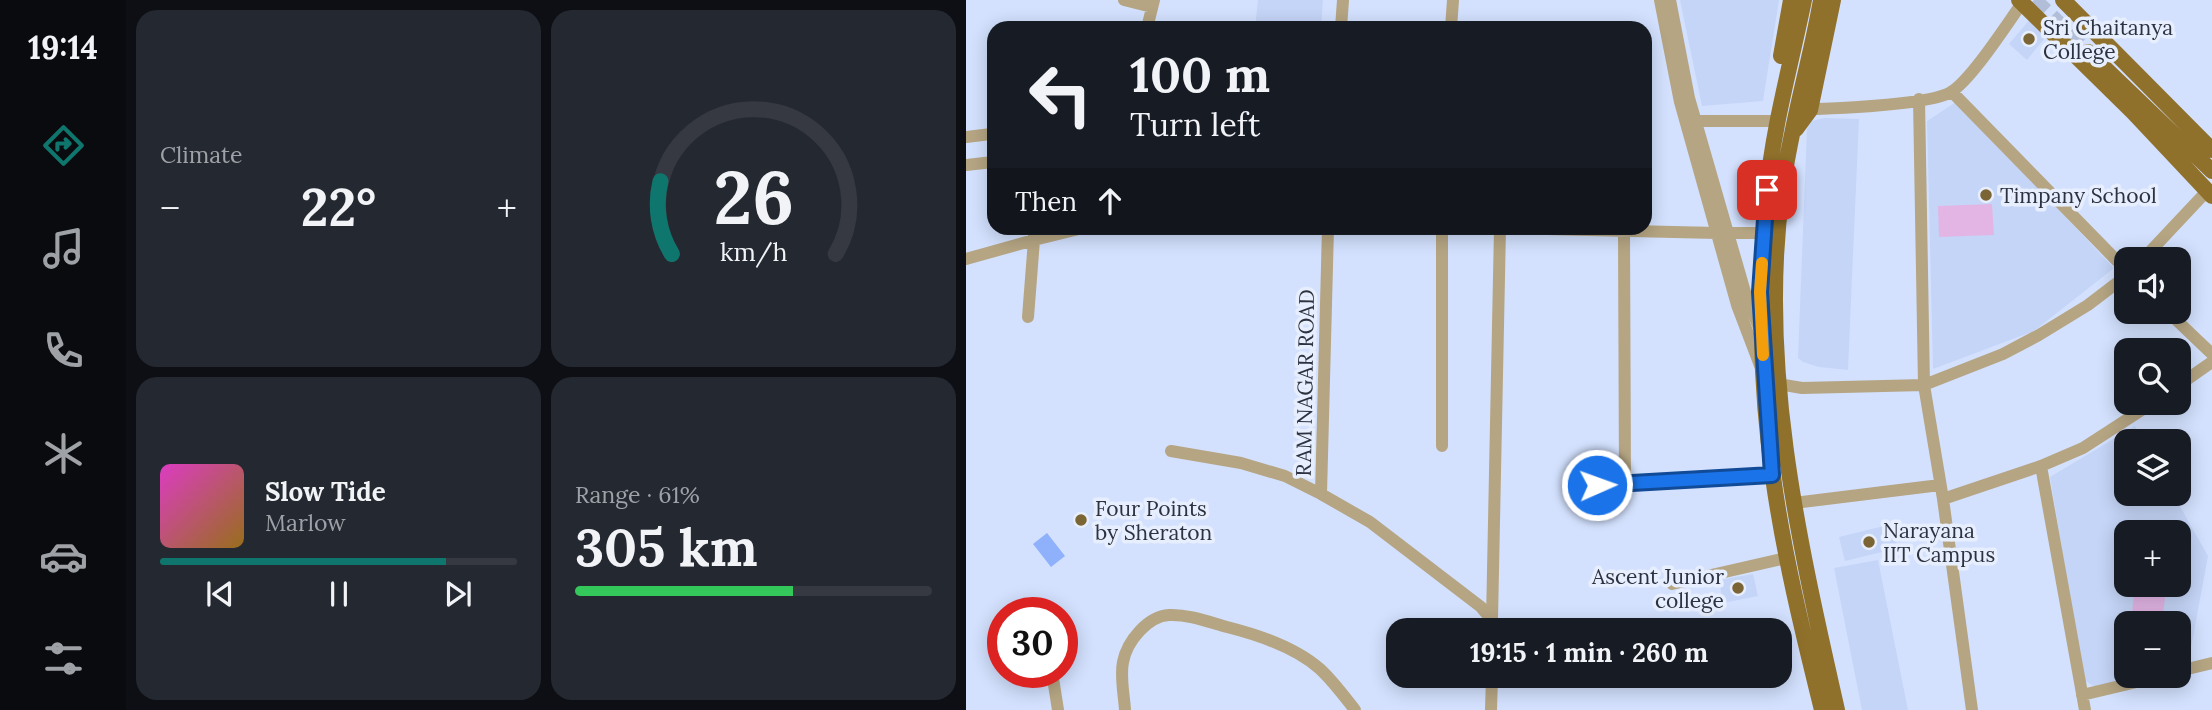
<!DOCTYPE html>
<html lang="en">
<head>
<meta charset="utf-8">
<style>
	body { margin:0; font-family:Lora,serif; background:#242831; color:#f1f3f6; height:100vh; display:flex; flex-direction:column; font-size:26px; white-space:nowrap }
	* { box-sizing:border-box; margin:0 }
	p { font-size:23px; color:#9ea1a6 }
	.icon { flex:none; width:38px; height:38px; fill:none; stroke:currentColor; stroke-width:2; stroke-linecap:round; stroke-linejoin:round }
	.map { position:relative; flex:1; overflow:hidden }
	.panel { display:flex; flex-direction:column; gap:10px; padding:10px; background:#0d0f14; width:840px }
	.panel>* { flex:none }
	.guide { position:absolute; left:21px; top:21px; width:665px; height:214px; border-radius:21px; box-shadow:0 4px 18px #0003; background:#171b24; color:#f1f3f6; overflow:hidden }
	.controls { position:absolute; left:1148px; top:247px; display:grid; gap:14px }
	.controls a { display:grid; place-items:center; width:77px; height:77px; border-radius:14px; background:#171b24; box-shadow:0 4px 18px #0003; font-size:35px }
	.speed { position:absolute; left:21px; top:597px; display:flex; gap:14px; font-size:35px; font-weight:700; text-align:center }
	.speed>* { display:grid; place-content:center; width:91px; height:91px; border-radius:50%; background:#171b24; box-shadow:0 4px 18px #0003; line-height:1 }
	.speed .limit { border:10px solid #d22; background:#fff; color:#111 }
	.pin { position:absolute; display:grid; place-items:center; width:60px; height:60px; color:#fff; margin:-30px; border-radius:14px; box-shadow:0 4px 10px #0006 }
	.me { position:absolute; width:77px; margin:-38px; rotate:88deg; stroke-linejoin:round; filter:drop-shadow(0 0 5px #0008) }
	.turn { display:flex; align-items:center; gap:24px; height:147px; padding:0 28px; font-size:32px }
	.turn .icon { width:91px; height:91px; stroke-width:2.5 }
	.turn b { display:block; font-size:49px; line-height:60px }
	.then { display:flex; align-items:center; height:66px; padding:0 28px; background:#0003; gap:14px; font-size:26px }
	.big { font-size:52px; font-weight:700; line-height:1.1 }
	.panel .tile { flex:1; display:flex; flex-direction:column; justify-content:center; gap:10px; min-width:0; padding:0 24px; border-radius:21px; background:#242831 }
	.panel .dial { align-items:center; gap:0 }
	.dial svg { height:182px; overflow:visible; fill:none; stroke:#363941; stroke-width:7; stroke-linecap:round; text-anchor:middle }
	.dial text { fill:#f1f3f6; stroke:none }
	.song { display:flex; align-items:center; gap:21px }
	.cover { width:84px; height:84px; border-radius:10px; background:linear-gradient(135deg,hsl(310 70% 55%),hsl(40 70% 35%)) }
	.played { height:7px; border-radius:4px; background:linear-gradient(90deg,#0f766e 80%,#363941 80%) }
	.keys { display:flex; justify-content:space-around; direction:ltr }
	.heat { display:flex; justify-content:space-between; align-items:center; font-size:38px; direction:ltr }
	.charge { height:10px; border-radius:5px; background:linear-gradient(90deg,#34c759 61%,#363941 0) }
	.panel .tiles { flex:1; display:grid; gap:10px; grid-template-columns:repeat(2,1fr) }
	.trip { position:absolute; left:420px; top:618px; width:406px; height:70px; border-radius:21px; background:#171b24; box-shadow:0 4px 18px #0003; font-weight:700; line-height:70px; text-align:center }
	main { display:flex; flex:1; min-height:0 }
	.menu { display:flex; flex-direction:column; width:126px; justify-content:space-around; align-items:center; background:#090b0e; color:#9ea1a6 }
	.menu .icon { width:49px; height:49px }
	.menu .on { color:#0f766e }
	.menu b { font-size:32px; color:#f1f3f6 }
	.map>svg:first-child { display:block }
</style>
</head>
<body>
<main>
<nav class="menu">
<b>19:14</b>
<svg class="icon on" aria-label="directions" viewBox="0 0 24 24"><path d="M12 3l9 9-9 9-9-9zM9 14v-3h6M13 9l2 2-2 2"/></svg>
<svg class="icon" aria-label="music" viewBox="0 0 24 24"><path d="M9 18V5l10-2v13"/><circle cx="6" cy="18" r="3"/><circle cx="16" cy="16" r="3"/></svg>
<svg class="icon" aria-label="phone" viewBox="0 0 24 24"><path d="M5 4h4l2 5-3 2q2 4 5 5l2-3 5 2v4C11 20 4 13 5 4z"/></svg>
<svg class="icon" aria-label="climate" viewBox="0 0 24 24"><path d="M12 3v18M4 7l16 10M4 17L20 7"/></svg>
<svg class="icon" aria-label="car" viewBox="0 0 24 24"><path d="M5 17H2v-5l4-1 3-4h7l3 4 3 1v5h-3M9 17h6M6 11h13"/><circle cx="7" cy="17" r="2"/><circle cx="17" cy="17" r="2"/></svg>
<svg class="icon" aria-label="filters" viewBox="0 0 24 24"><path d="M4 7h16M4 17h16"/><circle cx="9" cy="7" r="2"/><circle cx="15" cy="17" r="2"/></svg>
</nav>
<section class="panel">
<div class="tiles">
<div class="tile"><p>Climate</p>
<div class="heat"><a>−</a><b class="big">22°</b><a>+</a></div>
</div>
<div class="tile dial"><svg viewBox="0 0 100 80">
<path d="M14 69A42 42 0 1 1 86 69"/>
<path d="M14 69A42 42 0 0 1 9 37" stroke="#0f766e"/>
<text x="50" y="56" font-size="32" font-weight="700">26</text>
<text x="50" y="72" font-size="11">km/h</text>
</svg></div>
<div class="tile">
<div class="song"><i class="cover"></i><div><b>Slow Tide</b><p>Marlow</p></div></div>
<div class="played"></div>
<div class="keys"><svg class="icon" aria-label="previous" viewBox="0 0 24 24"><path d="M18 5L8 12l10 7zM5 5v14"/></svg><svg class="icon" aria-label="pause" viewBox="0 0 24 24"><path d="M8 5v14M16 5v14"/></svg><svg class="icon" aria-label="next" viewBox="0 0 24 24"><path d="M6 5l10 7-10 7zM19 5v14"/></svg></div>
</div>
<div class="tile"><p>Range · 61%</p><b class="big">305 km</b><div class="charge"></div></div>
</div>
</section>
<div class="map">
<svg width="1246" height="710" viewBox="0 0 1246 710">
	<rect width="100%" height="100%" fill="#d3e1fe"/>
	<!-- built -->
	<path fill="#c5d5f7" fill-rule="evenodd" d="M 292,0 L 357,0 L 355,28 L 289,28 Z
		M 714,0 L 813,0 L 797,101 L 736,106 Z
		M 1065,18 L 1083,33 L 1061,60 L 1043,44 Z
		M 990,102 L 1148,268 L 1068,331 L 967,369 L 961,121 Z
		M 858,118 L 893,119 L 882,370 L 853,367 L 837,362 L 832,358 L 841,129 L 846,121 Z
		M 1169,426 L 1177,441 L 1160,441 L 1160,494 L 1207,494 L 1242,556 L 1222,664 L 1213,666 L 1213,623 L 1160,623 L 1160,676 L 1174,676 L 1129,687 L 1118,680 L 1084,477 ZM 1160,532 L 1213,532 L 1213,584 L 1160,584 Z
		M 926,524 L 932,548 L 879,561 L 873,537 Z
		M 912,560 L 942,710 L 896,710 L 868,568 Z
		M 787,574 L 792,596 L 757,603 L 753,580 Z"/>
	<!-- green -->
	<path fill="#e3b5e5" d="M 1026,204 L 1028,235 L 973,237 L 972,206 Z
		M 1169,585 L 1200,589 L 1196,623 L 1165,623 Z"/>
	<!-- water -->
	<path fill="#8fb1fb" d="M 81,533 L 99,556 L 85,567 L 67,544 Z"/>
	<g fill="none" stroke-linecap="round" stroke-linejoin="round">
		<!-- major-tunnel -->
		<path stroke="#b2bed8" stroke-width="16" stroke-dasharray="16 8" stroke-linecap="butt" d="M 1068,0 L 1118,48"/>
		<!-- minor -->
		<path stroke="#b5a583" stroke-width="12" d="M 158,0 L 186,7
			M 694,0 L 714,102 L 771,305 L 795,368
			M 704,0 L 723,98 L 781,299 L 794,330
			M 181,28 L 188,0
			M 375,28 L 377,0
			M 485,28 L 487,0
			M 986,92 L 1160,270
			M 953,99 L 958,385 L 977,499 L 1006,710
			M 852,109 C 878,108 966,104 985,92 C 1005,80 1041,24 1056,3
			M 730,121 L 812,121
			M 0,137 L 25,134
			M 0,165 L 27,162
			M 362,228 L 355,494 L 404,522 L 515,607 L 526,620 L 526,630
			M 533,228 L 751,233
			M 658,232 L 659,484
			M 762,233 L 804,233
			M 0,259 L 68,240 L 68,228
			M 1177,259 L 1241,191
			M 1202,312 L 1246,354
			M 62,317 L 68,240 L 117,228
			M 812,384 L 836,388 L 958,385 L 1037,354 L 1073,335 L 1122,305 L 1160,276
			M 1213,385 L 1246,362
			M 476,446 L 476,228
			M 205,451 L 275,463 L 319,476 L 355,494
			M 1075,466 L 1119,710
			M 603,485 L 806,475
			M 977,499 L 1075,466 L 1117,448 L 1188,402
			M 828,503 L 974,485
			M 706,584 L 820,558
			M 526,620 L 534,228
			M 1213,671 L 1246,663
			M 86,672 L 92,710
			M 1116,695 L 1196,676
			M 159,710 C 158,694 154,677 157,662 C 161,641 182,616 203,615 C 222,614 243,622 261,627 C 293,635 329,647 354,669 C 367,681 378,696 389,710
			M 525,710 L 526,676"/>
		<!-- major -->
		<path stroke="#90712b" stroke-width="16" d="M 838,0 C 825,64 807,127 801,192 C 792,284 794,386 807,477 C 818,556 837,633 856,710
			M 855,0 C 844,64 824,127 816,192 C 792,365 833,542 871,710
			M 1053,0 L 1167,112 L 1246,196
			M 1097,0 L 1246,150
			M 1122,52 L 1246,171
			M 815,56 L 825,0
			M 830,129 L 844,110 L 867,0"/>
	</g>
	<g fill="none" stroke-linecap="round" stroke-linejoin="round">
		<!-- route casing -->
		<g stroke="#114b97" stroke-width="18">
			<path id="route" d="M 631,485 L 806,475 L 794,292 L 801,190"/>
		</g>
		<!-- route -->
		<use href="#route" stroke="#1a73e8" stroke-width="12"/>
		<!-- slow -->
		<path stroke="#f59e0b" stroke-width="12" d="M 796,263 L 794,292 L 797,355"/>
	</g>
	<!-- markers -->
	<g fill="#7b6535" stroke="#e7eefd" stroke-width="2.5">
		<circle cx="1063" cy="39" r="7"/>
		<circle cx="1020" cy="195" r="7"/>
		<circle cx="115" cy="520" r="7"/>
		<circle cx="903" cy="542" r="7"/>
		<circle cx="772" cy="588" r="7"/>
	</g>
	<g text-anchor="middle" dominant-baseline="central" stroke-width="7" stroke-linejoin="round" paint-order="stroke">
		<!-- poi labels -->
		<g font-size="21" fill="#2c3240" stroke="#e7eefd" text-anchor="start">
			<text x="1077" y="27">Sri Chaitanya<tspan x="1077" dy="24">College</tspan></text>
			<text x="1034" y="195">Timpany School</text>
			<text x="129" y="508">Four Points<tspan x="129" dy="24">by Sheraton</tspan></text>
			<text x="917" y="530">Narayana<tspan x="917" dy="24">IIT Campus</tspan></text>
			<text x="758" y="576" text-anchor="end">Ascent Junior<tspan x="758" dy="24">college</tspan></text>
		</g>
		<!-- street labels -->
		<g font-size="21" fill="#2c3240" stroke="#e7eefd">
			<text transform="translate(339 383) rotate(-89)">RAM NAGAR ROAD</text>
		</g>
	</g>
</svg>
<div class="controls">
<a><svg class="icon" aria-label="sound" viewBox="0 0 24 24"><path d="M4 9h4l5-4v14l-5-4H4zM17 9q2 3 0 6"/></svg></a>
<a><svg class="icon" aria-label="search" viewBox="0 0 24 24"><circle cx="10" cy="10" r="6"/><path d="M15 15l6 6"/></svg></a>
<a><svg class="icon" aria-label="layers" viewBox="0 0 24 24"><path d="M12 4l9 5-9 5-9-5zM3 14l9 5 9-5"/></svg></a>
<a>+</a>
<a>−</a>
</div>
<div class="speed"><div class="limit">30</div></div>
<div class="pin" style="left:801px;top:190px;background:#d93025"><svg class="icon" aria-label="arrive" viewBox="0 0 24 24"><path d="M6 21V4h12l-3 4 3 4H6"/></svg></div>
<svg class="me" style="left:631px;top:485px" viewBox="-20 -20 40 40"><circle r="17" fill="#1a73e8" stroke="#fff" stroke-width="3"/><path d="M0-11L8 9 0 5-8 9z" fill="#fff"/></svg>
<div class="trip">19:15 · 1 min · 260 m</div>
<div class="guide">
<div class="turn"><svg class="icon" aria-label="left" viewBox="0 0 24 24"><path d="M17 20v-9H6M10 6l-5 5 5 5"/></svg><div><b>100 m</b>Turn left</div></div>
<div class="then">Then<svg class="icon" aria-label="ahead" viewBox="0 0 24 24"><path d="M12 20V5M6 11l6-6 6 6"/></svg></div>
</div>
</div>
</main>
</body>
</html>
